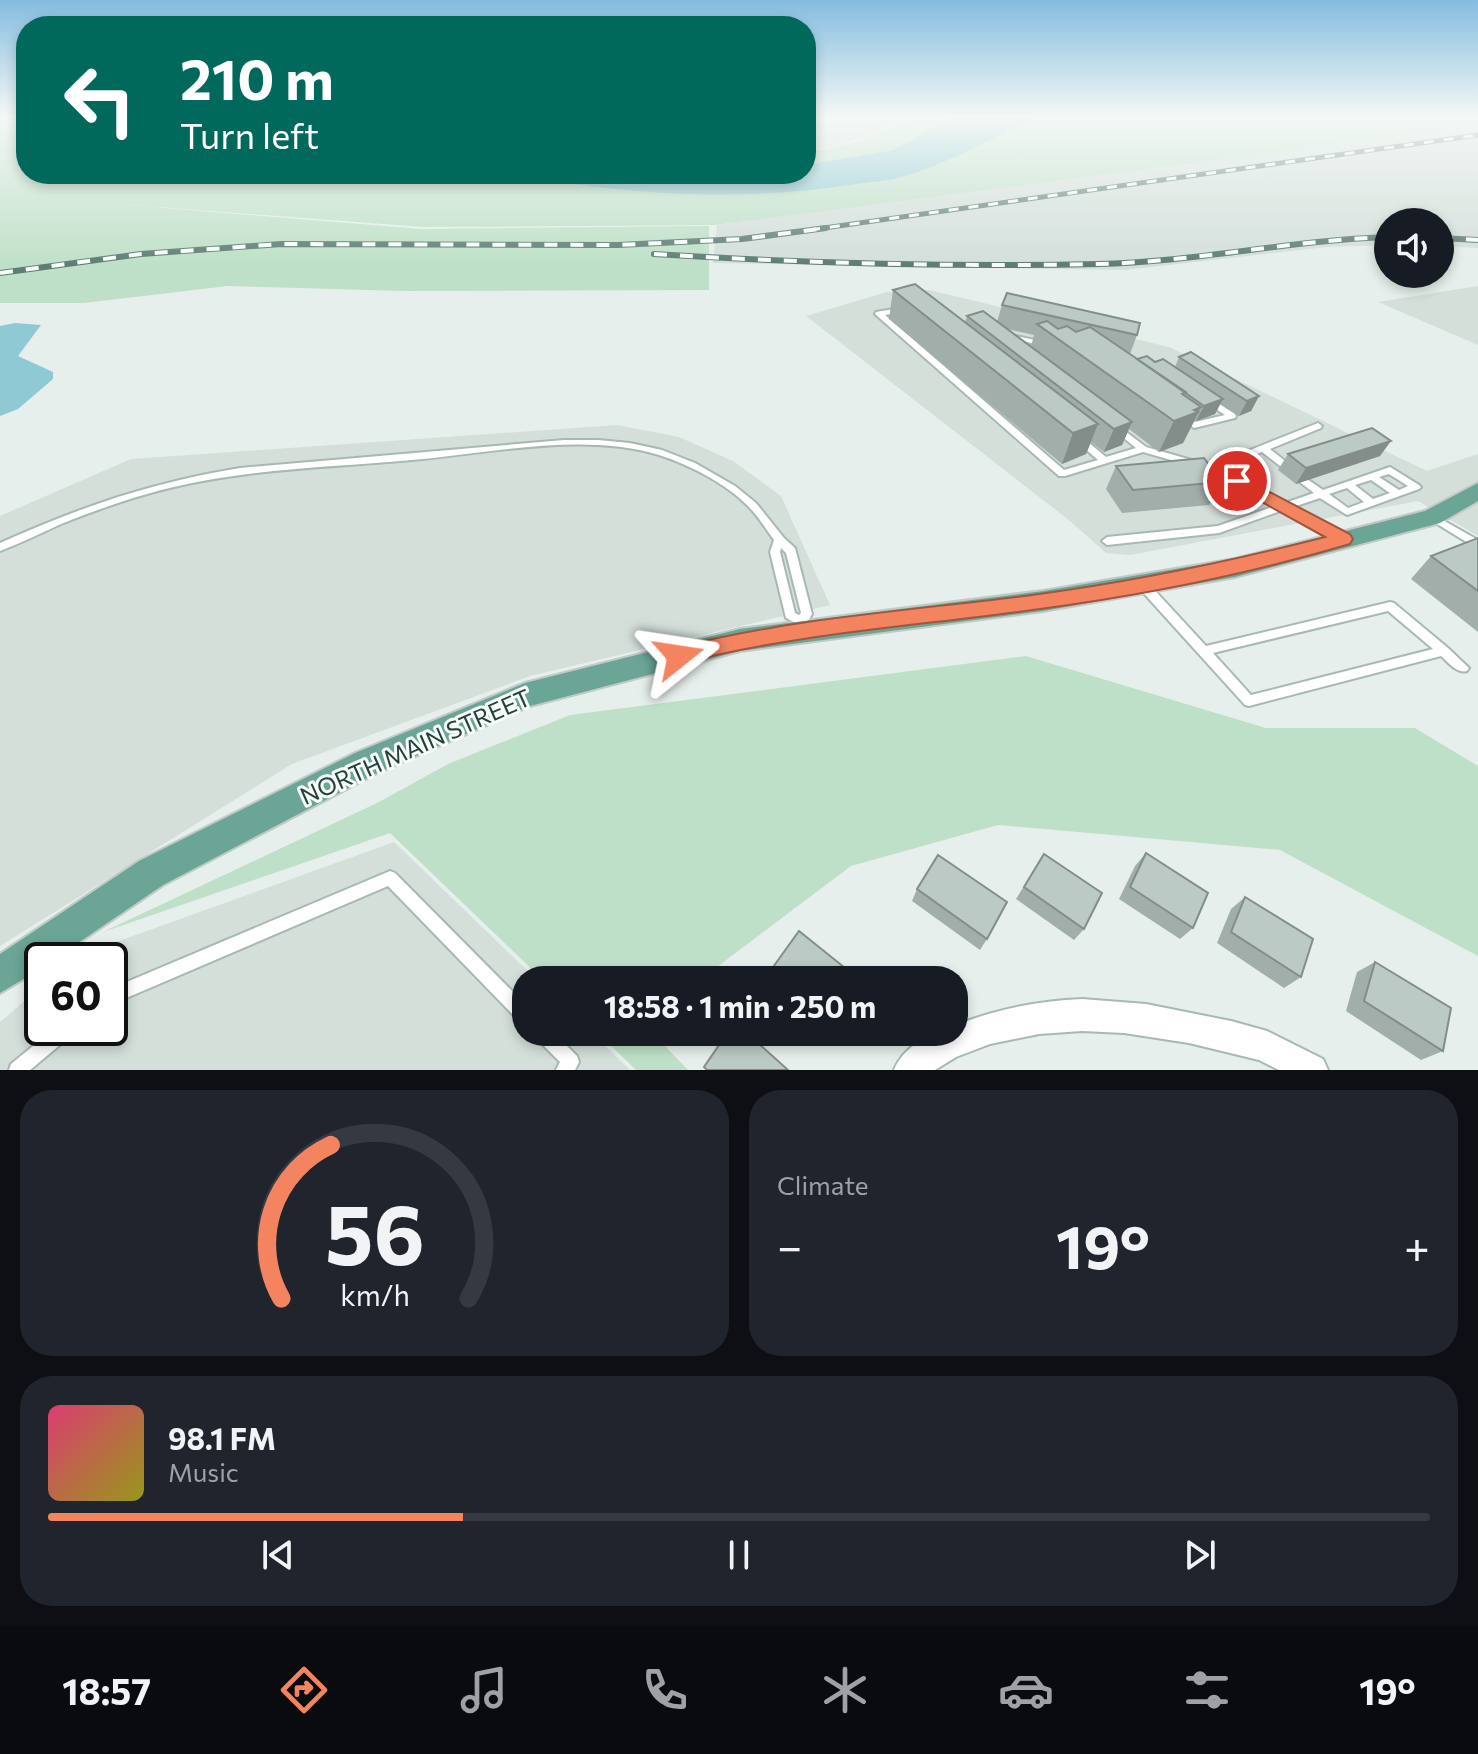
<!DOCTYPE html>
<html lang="en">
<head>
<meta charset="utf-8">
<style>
	body { margin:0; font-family:Commissioner,sans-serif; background:#20242c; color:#f1f3f6; height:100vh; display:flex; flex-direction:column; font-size:30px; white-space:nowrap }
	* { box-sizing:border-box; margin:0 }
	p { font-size:26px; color:#9ea1a6 }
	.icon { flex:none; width:44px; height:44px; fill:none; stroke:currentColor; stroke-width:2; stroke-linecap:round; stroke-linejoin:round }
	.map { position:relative; height:1070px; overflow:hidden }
	.drawer { display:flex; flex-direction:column; gap:20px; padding:20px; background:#0d0f14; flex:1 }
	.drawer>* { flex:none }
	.top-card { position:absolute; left:16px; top:16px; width:800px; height:168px; border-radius:32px; box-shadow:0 4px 12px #0003; background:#00695c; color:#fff; overflow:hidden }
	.controls { position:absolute; left:1374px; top:208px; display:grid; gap:16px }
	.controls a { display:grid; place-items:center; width:80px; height:80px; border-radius:50%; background:#171b24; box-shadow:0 4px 12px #0003; font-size:40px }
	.speed { position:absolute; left:24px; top:942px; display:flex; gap:16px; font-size:40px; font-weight:700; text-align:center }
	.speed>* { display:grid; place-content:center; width:104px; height:104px; border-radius:50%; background:#171b24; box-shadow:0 4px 12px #0003; line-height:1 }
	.speed .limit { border:4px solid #111; border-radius:12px; background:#fff; color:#111 }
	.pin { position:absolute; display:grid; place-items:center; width:68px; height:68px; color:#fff; margin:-34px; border:4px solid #fff; border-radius:50%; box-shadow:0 2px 8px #0007 }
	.me { position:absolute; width:88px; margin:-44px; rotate:75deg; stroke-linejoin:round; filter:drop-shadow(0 0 6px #0008) }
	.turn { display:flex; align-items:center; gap:28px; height:168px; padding:0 32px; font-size:36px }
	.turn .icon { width:104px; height:104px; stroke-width:2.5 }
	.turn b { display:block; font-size:56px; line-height:68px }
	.big { font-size:60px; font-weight:700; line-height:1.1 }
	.drawer .widget { flex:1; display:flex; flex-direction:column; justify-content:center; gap:12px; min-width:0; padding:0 28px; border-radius:32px; background:#20242c }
	.drawer .dial { align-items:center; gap:0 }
	.dial svg { height:208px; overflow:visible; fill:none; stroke:#363941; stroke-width:7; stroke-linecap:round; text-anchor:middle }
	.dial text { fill:#f1f3f6; stroke:none }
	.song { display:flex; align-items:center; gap:24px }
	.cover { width:96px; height:96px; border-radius:12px; background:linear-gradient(135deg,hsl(340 70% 55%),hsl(60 70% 35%)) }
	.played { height:8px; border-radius:4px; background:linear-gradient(90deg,#f4845f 30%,#363941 30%) }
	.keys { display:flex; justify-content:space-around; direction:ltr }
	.heat { display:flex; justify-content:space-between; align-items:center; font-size:44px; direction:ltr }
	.drawer .tiles { flex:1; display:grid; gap:20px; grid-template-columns:1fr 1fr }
	.widget:last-child { grid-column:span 2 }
	.trip { position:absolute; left:512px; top:966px; width:456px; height:80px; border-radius:32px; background:#171b24; box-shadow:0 4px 12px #0003; font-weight:700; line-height:80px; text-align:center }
	.tab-bar { display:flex; height:128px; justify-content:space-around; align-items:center; background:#090b0e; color:#9ea1a6 }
	.tab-bar .icon { width:56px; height:56px }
	.tab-bar .current { color:#f4845f }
	.tab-bar b { font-size:36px; color:#f1f3f6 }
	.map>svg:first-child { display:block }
</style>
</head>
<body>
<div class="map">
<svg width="1478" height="1070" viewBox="0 0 1478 1070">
	<rect width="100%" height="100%" fill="#e6efeb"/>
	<!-- built -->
	<path fill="#d4dfda" d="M 806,116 L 909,116 L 867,136 L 835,146 L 806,150 Z
		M 1478,121 L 1478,248 L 1440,246 L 1440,222 L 1388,222 L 1388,245 L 1327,247 L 1125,270 L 713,263 L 717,225 Z
		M 1478,286 L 1478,345 L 1378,302 Z
		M 929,290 L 1169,347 L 1427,471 L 1478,454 L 1478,536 L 1418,501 L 1130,555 L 1106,553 L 1070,521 L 806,316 L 887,292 Z
		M 617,425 L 679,437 L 733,461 L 781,496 L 830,605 L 530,676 L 292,764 L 0,946 L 0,516 L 131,459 Z
		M 394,842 L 537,980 L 526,980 L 526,1032 L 591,1032 L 630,1070 L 0,1070 L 0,1022 L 42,986 L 42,1028 L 110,1028 L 110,960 L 73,960 L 80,955 Z"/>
	<!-- green -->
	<path fill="#bfe0c8" d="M 26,116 L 26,174 L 534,174 L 626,185 L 822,174 L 1017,116 L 1478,116 L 1478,126 L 715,225 L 423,227 L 104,203 L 422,229 L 709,226 L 709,290 L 403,291 L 228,286 L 84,303 L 0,303 L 0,120 Z
		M 917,116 L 957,116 L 893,150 L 806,165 L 806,151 C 848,148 880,134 917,116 Z
		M 1026,656 L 1266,728 L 1415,728 L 1478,766 L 1478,956 L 1280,850 L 998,825 L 851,866 L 709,973 L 704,980 L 543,980 L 390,833 L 103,932 L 379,802 L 448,764 L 570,715 Z
		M 597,1032 L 667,1032 L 661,1042 L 688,1070 L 636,1070 Z"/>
	<!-- water -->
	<path fill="#8ec9d4" d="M 957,116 L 1037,116 C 995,137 954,160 909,175 C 890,181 869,182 849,185 C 738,202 624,195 514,174 L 806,174 L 806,165 L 893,150 Z
		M 15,323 L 41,325 L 18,356 L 53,372 L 53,379 L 18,409 L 0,416 L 0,326 Z"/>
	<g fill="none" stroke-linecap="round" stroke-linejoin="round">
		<!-- service casing -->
		<g stroke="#a8b8b2" stroke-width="4">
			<path id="service" d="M 900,308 L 903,308 L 903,312 L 885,315 L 1064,470 L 1098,460 L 1076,441 L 1075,439 L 1076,437 L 1082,437 L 1106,457 L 1136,448 L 1114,430 L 1113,428 L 1114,426 L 1117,425 L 1146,447 L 1195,461 L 1197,463 L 1192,466 L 1143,452 L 1065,476 L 1059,476 L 875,314 L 876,312 Z
				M 1006,334 L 1044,342 L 1048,344 L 1044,346 L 1009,338 L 1005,336 Z
				M 1210,398 L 1235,414 L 1236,416 L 1235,418 L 1194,428 L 1179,417 L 1183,414 L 1195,422 L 1225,415 L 1207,403 L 1207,399 Z
				M 1318,423 L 1322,426 L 1321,428 L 1270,449 L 1290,465 L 1292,467 L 1290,469 L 1284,469 L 1262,452 L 1221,468 L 1285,503 L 1314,493 L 1301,483 L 1299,481 L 1301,479 L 1307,479 L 1323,490 L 1390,467 L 1419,485 L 1421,487 L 1419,489 L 1347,515 L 1320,498 L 1293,507 L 1348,536 L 1349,539 L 1348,542 L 1344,543 L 1283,510 L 1219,533 L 1107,545 L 1102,541 L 1107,537 L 1218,526 L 1275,506 L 1208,468 L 1210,466 ZM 1389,474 L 1408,486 L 1399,490 L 1379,477 ZM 1371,480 L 1390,493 L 1373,499 L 1355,485 ZM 1347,488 L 1364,502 L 1348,508 L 1329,494 Z
				M 564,440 L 598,440 L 630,443 L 662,450 L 695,463 L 735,486 L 756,503 L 784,538 L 795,548 L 812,614 C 810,619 805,624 800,625 L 786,618 L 770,552 L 774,540 C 766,529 758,516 748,506 C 725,483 690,465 659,455 C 583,432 490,453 412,460 C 323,468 233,469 147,494 C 118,502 89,513 61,524 C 41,533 21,543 0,551 L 0,543 C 80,507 153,482 240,468 ZM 781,548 L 786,553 L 801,613 L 799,615 L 795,613 L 780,552 Z
				M 1432,514 L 1478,540 L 1478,549 L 1429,519 L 1427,517 L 1429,515 Z
				M 1143,581 L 1147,582 L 1206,646 L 1390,602 L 1394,603 L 1448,648 L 1469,668 L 1467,671 C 1457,674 1448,662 1441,656 L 1249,706 L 1245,705 L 1139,588 L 1138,585 L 1139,582 ZM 1388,611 L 1433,649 L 1251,695 L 1213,653 Z
				M 390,871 L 395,873 L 526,1005 L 526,1024 L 520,1022 L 388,886 L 110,1005 L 110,989 Z
				M 55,1028 L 75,1028 L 73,1034 L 30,1070 L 9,1070 L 11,1064 Z
				M 534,1032 L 553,1032 L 577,1056 L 579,1062 L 575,1070 L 556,1070 L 560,1062 L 536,1038 Z"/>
		</g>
		<!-- minor casing -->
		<g stroke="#a8b8b2" stroke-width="4">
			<path id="minor" d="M 1082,999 L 1146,1004 L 1231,1021 L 1267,1031 L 1323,1059 L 1328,1070 L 1279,1070 L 1259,1060 L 1189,1043 L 1124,1033 L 1082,1031 L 1039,1034 L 990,1044 L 956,1057 L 935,1070 L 894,1070 C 903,1047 930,1032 954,1032 L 954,1026 C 995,1009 1038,1001 1082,999 Z"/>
		</g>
		<!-- primary casing -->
		<g stroke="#c2cac8" stroke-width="4">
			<path id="primary" d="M 1478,483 L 1478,501 L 1440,523 L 1235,577 L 1043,611 L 740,651 L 530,706 L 377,773 L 163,885 L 53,960 L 42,960 L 42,968 L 0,993 L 0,954 L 139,861 L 355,753 L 525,683 L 740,629 L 1043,591 L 1235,559 L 1425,511 Z"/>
		</g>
		<!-- service -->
		<use href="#service" fill="#fff" fill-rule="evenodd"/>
		<!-- minor -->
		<use href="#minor" fill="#fff" fill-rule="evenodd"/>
		<!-- primary -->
		<use href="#primary" fill="#6aa596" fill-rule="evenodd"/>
		<!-- rail-far1 casing -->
		<g stroke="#5f7d75" stroke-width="5">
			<path id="rail-far1" d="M 810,230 L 1478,135"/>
		</g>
		<!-- rail casing -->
		<g stroke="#5f7d75" stroke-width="6">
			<path id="rail" d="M 1440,238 L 1478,240
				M 654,254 C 801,263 950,267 1098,264 C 1195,262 1291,240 1388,237
				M 0,273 L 141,254 L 281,244 L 618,245 L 742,239 L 826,228"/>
		</g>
		<!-- rail-far1 -->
		<use href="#rail-far1" stroke="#f7fbf9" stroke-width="3" stroke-dasharray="10" stroke-linecap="butt"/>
		<!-- rail -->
		<use href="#rail" stroke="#f7fbf9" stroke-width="4" stroke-dasharray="13" stroke-linecap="butt"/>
	</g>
	<!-- wall -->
	<path fill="#a1aea9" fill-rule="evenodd" d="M 893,290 L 965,322 L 967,316 L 997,322 L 1002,305 L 1137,335 L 1130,354 L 1137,359 L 1155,362 L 1175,367 L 1179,357 L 1259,396 L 1251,411 L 1239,416 L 1220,404 L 1215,414 L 1196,421 L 1195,420 L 1183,443 L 1159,452 L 1129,429 L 1122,445 L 1104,452 L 1091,442 L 1086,454 L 1062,464 L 889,319 ZM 1007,329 L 1034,335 L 1031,347 Z
		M 1288,454 L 1380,456 L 1296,484 L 1278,470 Z
		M 1116,466 L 1222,482 L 1209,505 L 1122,513 L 1106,489 Z
		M 1478,538 L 1478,632 L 1411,579 L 1431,556 Z
		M 1146,853 L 1193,928 L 1180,939 L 1119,899 L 1135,866 Z
		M 1044,854 L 1084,929 L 1074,940 L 1016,899 Z
		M 917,889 L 987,939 L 980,950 L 912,901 Z
		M 1245,897 L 1301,977 L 1284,988 L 1217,943 L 1231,909 Z
		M 1375,962 L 1443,1051 L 1421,1060 L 1346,1011 L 1357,972 Z
		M 771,970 L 860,980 L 771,980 Z"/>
	<!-- shaded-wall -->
	<path fill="#838d89" d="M 1259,396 L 1251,411 L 1239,416 L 1247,401 Z
		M 1223,399 L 1215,414 L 1196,421 L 1204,406 Z
		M 1201,407 L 1183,443 L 1159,452 L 1174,421 Z
		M 1132,422 L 1122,445 L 1104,452 L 1114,429 Z
		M 1098,424 L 1086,454 L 1062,464 L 1073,433 Z
		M 1391,441 L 1380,456 L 1296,484 L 1306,468 Z"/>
	<!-- building -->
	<path fill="#bbcac4" stroke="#838d89" stroke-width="2" d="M 915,284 L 1098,424 L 1073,433 L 893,290 Z
		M 1007,293 L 1140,323 L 1137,335 L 1002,305 Z
		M 983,311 L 1132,422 L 1114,429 L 967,316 Z
		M 1047,321 L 1058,329 L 1067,326 L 1076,332 L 1090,327 L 1186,392 L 1182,394 L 1201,407 L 1194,410 L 1198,412 L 1174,421 L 1037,324 Z
		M 1191,352 L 1259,396 L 1247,401 L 1179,357 Z
		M 1147,356 L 1155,362 L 1163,359 L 1223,399 L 1204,406 L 1137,359 Z
		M 1372,428 L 1391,441 L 1306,468 L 1288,454 Z
		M 1204,458 L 1222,482 L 1133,490 L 1116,466 Z
		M 1478,538 L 1478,591 L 1431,556 Z
		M 1146,853 L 1208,893 L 1193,928 L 1130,887 Z
		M 1044,854 L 1102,893 L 1084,929 L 1024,887 Z
		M 938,855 L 1007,902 L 987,939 L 917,889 Z
		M 1245,897 L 1313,939 L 1301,977 L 1231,932 Z
		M 799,931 L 860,980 L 784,980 L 771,970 Z
		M 1375,962 L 1451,1008 L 1443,1051 L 1364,1001 Z
		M 728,1032 L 746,1032 L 788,1070 L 707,1070 L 704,1067 Z"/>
	<!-- sky -->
	<linearGradient id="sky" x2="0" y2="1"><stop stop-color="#84bce0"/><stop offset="0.44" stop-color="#f4f8f6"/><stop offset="1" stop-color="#f4f8f6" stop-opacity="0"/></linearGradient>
	<rect width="1478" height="265" fill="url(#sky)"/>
	<!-- route -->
	<path fill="#f4845f" stroke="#9f563e" stroke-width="2" d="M 1237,475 L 1350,534 L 1353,539 L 1350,544 C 1249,574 1145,595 1040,609 C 920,626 797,633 679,664 L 672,662 L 669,656 L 672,650 L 679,647 C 797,617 919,610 1039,594 C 1136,581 1231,561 1325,537 L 1231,485 L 1228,481 Z"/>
	<g text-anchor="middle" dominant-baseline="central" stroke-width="6" stroke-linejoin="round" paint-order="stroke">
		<!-- street labels -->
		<g font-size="24" fill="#24423a" stroke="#f7fbf9">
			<text transform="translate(415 746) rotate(-24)">NORTH MAIN STREET</text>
		</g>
	</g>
</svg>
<div class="controls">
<a><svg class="icon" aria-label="sound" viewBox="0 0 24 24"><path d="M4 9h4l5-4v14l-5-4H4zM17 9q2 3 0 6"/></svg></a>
</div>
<div class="speed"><div class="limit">60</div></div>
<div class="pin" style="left:1237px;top:481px;background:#d93025"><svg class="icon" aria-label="arrive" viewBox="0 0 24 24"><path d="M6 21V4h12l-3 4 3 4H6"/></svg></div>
<svg class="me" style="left:679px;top:656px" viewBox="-20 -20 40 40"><path d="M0-17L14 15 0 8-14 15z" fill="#f4845f" stroke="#fff" stroke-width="4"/></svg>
<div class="trip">18:58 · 1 min · 250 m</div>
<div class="top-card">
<div class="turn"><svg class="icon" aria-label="left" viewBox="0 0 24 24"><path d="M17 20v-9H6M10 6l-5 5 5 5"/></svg><div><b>210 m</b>Turn left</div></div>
</div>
</div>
<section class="drawer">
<div class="tiles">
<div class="widget dial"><svg viewBox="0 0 100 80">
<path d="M14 69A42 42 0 1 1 86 69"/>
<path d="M14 69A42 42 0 0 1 33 10" stroke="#f4845f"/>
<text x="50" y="56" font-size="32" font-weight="700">56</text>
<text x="50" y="72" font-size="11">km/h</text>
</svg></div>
<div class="widget"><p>Climate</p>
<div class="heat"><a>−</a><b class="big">19°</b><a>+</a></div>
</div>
<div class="widget">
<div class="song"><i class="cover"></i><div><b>98.1 FM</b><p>Music</p></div></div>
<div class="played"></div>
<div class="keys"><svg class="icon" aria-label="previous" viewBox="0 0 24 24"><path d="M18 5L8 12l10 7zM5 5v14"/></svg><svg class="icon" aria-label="pause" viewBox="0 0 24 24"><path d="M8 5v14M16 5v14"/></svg><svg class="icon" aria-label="next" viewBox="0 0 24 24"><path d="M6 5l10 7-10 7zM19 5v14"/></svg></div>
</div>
</div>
</section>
<nav class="tab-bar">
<b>18:57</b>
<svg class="icon current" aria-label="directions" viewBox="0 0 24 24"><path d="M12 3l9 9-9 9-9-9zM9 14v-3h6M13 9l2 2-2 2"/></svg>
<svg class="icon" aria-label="music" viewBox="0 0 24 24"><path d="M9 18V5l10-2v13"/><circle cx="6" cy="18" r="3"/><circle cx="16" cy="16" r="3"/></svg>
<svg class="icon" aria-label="phone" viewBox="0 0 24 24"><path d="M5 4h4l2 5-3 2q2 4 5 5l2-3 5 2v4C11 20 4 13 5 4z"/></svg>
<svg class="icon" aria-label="climate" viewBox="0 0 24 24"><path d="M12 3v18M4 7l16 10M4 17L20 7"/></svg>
<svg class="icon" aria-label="car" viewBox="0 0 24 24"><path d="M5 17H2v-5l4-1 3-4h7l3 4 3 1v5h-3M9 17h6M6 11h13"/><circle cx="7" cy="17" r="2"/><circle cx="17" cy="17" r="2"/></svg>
<svg class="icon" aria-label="filters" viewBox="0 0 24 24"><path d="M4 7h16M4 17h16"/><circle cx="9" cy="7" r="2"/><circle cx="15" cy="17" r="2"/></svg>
<b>19°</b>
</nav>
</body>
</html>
